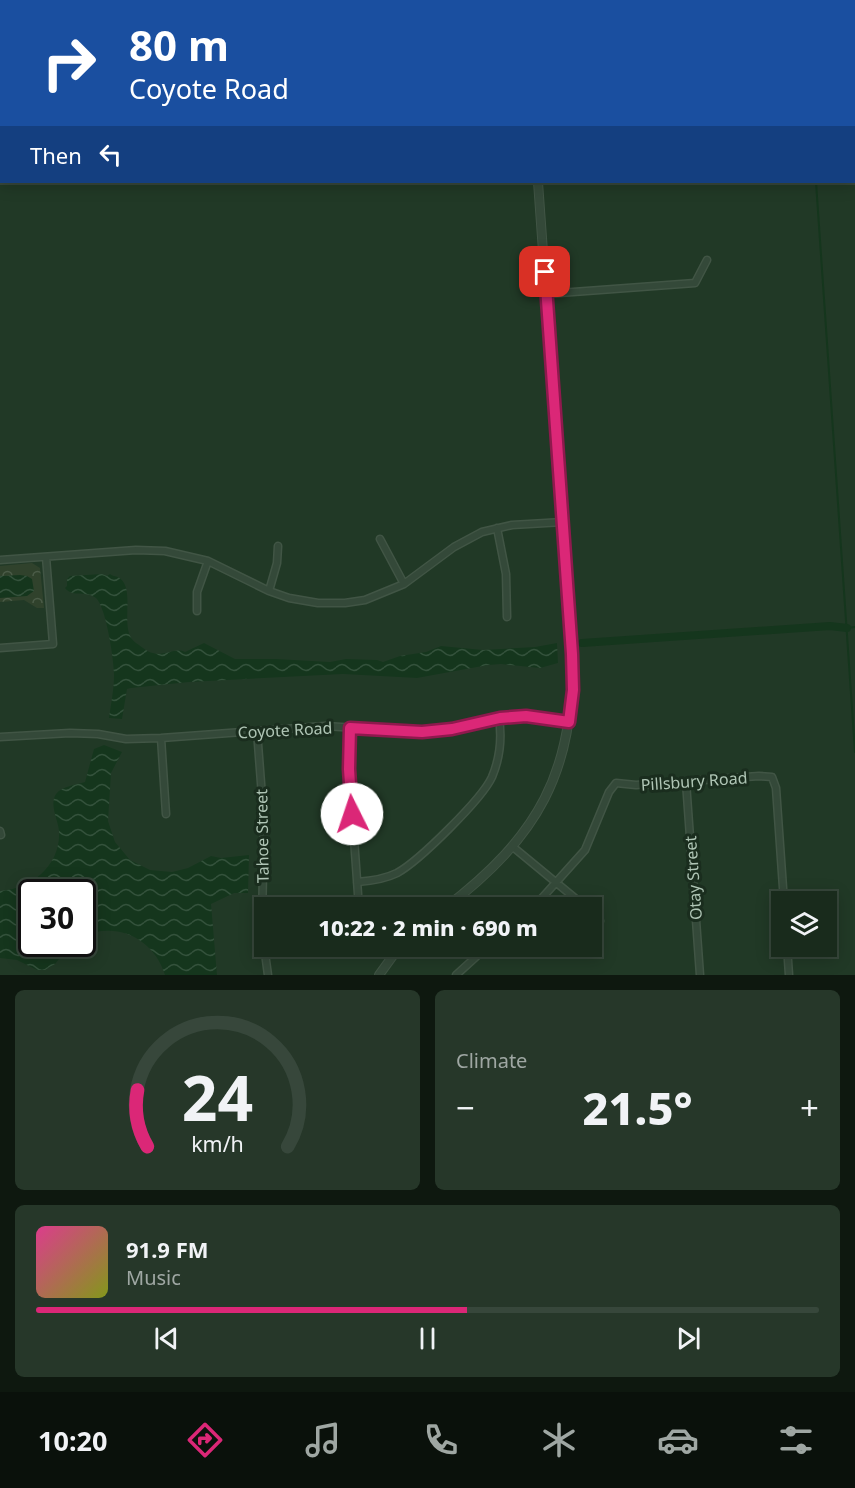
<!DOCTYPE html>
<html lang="en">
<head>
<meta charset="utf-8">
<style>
	body { margin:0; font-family:"Noto Sans",sans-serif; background:#263729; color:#f1f3f6; height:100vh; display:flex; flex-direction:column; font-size:22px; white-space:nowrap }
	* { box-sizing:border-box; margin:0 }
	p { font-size:20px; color:#9fa7a3 }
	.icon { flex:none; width:33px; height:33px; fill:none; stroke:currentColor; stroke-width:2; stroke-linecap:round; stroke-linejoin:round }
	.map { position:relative; height:975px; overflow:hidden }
	.side { display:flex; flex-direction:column; gap:15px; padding:15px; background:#0e180f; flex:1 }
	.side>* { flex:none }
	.top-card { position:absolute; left:0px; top:0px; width:855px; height:183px; box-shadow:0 3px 15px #0003,0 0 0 2px #37473b; background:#1a4fa0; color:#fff; overflow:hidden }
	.fabs { position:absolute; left:771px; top:891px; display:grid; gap:12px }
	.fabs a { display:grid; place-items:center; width:66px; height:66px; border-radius:0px; background:#192b1c; box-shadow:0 3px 15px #0003,0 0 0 2px #37473b; font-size:30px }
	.speed { position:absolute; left:18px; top:879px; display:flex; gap:12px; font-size:30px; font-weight:700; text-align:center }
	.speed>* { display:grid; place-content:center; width:78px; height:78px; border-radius:50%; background:#192b1c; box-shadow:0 3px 15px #0003,0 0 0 2px #37473b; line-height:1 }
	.speed .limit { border:3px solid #111; border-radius:9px; background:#fff; color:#111 }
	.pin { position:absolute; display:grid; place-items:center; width:51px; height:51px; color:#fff; margin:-26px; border-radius:12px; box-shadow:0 3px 9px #0006 }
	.me { position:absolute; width:66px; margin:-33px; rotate:356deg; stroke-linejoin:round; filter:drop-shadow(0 0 4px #0008) }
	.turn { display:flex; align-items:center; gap:21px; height:126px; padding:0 30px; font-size:27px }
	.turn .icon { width:78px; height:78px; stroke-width:2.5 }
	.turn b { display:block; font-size:42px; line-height:51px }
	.then { display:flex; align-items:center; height:57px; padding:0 30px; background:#0003; gap:12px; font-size:22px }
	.big { font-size:45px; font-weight:800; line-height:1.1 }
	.side .tile { flex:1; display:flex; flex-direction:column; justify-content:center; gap:9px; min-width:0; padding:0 21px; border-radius:9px; background:#263729 }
	.side .dial { align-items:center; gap:0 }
	.dial svg { height:156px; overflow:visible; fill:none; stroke:#37473b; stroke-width:7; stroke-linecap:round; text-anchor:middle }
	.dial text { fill:#f1f3f6; stroke:none }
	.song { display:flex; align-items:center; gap:18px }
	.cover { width:72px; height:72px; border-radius:9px; background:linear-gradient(135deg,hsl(330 70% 55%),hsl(70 70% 35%)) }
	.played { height:6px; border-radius:3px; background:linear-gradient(90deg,#db2777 55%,#37473b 55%) }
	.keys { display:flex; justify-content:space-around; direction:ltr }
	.heat { display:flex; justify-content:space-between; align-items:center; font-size:33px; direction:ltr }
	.side .tiles { flex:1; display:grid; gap:15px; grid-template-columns:1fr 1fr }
	.tile:last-child { grid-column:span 2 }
	.trip { position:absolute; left:254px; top:897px; width:348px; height:60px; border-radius:0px; background:#192b1c; box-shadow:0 3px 15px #0003,0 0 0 2px #37473b; font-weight:800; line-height:60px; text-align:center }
	.tabs { display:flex; height:96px; justify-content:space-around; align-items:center; background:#0a110b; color:#9fa7a3 }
	.tabs .icon { width:42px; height:42px }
	.tabs .on { color:#db2777 }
	.tabs b { font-size:27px; color:#f1f3f6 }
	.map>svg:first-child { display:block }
</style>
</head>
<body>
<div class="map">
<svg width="855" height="975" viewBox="0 0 855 975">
	<defs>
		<pattern id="forest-crowns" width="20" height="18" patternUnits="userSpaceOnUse" patternTransform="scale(1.5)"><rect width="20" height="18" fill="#30422c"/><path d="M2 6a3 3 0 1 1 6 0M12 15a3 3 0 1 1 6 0" fill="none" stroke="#4b5c48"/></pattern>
		<pattern id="water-waves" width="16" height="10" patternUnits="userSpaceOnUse" patternTransform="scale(1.5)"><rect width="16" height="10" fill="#15361d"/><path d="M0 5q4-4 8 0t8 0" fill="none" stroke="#34523c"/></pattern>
	</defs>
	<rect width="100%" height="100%" fill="#213926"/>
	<!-- forest -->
	<path fill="url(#forest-crowns)" d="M 32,563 L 40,568 L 44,608 L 37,608 L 24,600 L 0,602 L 0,566 Z"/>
	<!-- water -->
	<path fill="url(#water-waves)" d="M 102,574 L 107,576 L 110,574 C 112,576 116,576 118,577 C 138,588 117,630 136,643 C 141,646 147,652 153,653 C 164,657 175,647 185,652 L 204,643 L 235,659 L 276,659 L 330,662 L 346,659 L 377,660 L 383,662 L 400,656 L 426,652 L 441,646 L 483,650 L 535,647 L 557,643 L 558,663 L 540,668 L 501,664 L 488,665 L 417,678 L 343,674 L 189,682 L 131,688 L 127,689 L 122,719 L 109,718 C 111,704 114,689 114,675 C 114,660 106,607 96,598 C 86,590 73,598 65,588 L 67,586 L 67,579 L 70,576 Z
		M 20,575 L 27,576 L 32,579 L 34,591 L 27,596 L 0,598 L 0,576 Z
		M 104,745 L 122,752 L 111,773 L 108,821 L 115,842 L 130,860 L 150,870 L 172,872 L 188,868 L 211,856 L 221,858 L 249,855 L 248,893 L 234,893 L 211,904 L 217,975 L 165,975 C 154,939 118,921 83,936 L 82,892 L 32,892 L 32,944 L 71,944 L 55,964 L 45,970 L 37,970 L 17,960 L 0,958 L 0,891 C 32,889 61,865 59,831 C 58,819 49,805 56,794 C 62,786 76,785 85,782 L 94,749 Z"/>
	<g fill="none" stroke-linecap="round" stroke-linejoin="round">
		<!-- stream -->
		<path stroke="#15361d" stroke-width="2" d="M 803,0 L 803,2
			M 816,182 L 855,752
			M 847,628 L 855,627"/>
		<!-- canal -->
		<path stroke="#15361d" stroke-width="8" d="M 582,643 L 830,626 L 847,628"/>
		<!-- minor casing -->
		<g stroke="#415545" stroke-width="9">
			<path id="minor" d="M 546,294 L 695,283 L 707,260
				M 497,528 L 506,574 L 507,617
				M 380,539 L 404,584
				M 0,560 L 136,550 L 165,551 L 208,561 L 269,591 L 289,598 L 318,603 L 345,603 L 365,600 L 404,584 L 454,547 L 482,532 L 512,525 L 563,522
				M 269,591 L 277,563 L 278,546
				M 197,611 L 197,592 L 208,561
				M 0,648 L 53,644 L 46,557
				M 350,728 L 349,769 L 359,908
				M 257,731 L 264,822 L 262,921 L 264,941
				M 0,737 L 70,733 L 98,734 L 126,739 L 161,738 L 325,726 L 422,732 L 452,729 L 499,718 L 526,716 L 569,722
				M 161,738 L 166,814
				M 686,782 L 700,975
				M 0,831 L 1,835
				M 513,847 L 587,908
				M 357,882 C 371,881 385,879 397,873 C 419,861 482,799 492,777 C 500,758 502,738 499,718
				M 533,908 L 585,850 L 609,792 L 616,783 L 636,785 L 759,776 L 772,777 L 776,788 L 784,902
				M 591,912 L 600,921
				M 264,946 L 268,975
				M 381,946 L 392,956
				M 787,946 L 789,975
				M 456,975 L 488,946"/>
		</g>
		<!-- tertiary casing -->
		<g stroke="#415545" stroke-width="10">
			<path id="tertiary" d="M 527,0 L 527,2
				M 445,908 C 538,837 575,772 572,654 L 538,182
				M 379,975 L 400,946"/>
		</g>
		<!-- minor -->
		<use href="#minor" stroke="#344939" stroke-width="6"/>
		<!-- tertiary -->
		<use href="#tertiary" stroke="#344939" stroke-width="8"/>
	</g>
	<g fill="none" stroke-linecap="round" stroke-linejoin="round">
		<!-- route casing -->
		<g stroke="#8e194d" stroke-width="15">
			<path id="route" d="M 352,814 L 349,769 L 350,728 L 422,732 L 452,729 L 500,718 L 526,716 L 569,722 L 573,690 L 572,654 L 545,272"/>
		</g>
		<!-- route -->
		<use href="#route" stroke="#db2777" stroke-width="10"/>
	</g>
	<g text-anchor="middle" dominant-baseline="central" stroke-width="6" stroke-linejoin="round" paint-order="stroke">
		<!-- street labels -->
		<g font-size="16" fill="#afc5b5" stroke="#1a2d1e">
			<text transform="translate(285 730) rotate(-3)">Coyote Road</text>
			<text transform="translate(694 781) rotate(-4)">Pillsbury Road</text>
			<text transform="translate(262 836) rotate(-91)">Tahoe Street</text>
			<text transform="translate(693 878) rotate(-94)">Otay Street</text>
		</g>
	</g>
</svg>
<div class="fabs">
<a><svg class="icon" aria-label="layers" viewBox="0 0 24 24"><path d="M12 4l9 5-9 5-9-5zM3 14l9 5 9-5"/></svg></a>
</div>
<div class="speed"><div class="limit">30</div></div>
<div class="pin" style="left:545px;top:272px;background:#d93025"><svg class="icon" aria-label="arrive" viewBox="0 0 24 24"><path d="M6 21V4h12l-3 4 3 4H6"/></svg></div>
<svg class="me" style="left:352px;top:814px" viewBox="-20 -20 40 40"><circle r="19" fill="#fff"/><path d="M0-13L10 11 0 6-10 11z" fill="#db2777"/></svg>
<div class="trip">10:22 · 2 min · 690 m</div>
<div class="top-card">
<div class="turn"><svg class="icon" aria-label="right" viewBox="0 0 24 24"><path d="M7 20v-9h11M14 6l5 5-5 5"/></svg><div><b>80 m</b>Coyote Road</div></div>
<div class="then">Then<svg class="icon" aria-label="left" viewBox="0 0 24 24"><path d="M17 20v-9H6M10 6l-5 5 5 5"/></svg></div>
</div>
</div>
<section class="side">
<div class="tiles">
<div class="tile dial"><svg viewBox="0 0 100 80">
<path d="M14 69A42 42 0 1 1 86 69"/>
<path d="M14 69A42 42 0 0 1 9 40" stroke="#db2777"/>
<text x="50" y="56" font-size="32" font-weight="700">24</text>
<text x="50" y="72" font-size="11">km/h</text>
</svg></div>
<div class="tile"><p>Climate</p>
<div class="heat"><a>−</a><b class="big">21.5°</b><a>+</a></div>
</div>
<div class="tile">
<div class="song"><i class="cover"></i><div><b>91.9 FM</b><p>Music</p></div></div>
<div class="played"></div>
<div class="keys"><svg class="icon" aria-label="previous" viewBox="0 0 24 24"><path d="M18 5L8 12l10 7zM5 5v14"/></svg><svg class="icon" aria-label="pause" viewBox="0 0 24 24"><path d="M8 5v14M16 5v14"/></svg><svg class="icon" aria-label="next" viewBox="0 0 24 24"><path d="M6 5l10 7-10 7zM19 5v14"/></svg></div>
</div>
</div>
</section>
<nav class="tabs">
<b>10:20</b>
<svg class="icon on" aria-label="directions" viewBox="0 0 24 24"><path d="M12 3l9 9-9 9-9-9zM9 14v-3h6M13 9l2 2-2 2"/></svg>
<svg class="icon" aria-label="music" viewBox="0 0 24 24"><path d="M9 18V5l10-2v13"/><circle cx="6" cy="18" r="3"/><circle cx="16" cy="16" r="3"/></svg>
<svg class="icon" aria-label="phone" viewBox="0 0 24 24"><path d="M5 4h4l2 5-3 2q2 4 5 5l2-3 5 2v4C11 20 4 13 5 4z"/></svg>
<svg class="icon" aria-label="climate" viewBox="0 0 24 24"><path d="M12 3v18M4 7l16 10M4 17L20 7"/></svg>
<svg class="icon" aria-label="car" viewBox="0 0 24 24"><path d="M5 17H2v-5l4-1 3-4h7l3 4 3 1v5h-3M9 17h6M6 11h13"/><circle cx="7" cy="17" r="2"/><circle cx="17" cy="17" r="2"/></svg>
<svg class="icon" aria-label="filters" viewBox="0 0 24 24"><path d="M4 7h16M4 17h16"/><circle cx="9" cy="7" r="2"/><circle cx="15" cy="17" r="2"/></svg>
</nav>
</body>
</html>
